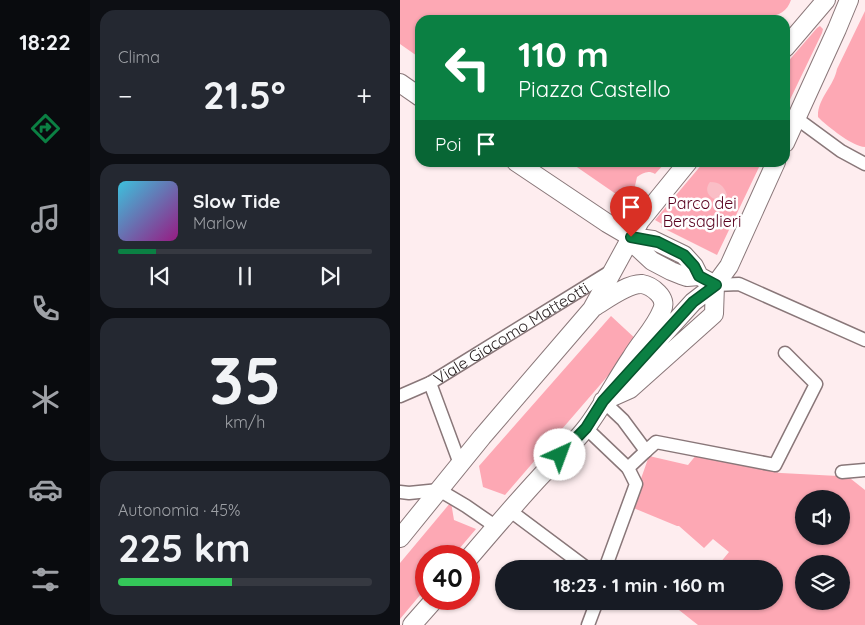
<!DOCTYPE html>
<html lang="it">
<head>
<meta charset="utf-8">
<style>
	body { margin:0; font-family:Quicksand,sans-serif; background:#242831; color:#f1f3f6; height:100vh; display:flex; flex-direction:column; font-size:19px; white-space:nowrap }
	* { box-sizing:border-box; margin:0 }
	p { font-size:16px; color:#9ea1a6 }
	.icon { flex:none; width:28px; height:28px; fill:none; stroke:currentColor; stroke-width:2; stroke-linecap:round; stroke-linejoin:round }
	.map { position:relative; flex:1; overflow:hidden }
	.panel { display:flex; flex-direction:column; gap:10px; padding:10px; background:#0d0f14; width:310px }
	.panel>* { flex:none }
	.hud { position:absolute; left:15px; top:15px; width:375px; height:152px; border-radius:15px; box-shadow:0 1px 4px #0004; background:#0b8043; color:#fff; overflow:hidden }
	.buttons { position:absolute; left:395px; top:490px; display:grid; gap:10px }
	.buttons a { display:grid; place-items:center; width:55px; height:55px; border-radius:50%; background:#171b24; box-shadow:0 1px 4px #0004; font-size:25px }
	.speed { position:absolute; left:15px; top:545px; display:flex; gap:10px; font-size:25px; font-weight:700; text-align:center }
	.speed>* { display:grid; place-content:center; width:65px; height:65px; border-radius:50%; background:#171b24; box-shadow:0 1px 4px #0004; line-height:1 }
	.speed .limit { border:8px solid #d22; background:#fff; color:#111 }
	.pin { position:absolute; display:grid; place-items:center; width:42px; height:42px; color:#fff; margin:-51px -21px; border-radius:50% 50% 50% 0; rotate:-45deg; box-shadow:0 0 5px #0007 }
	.pin .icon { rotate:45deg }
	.me { position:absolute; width:55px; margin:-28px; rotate:43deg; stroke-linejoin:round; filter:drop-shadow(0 0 4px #0008) }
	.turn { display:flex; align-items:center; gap:18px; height:105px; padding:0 20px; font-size:22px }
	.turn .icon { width:65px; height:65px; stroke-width:2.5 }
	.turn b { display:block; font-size:35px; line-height:42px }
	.then { display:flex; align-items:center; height:48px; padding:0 20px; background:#0003; gap:10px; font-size:19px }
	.big { font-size:38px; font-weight:700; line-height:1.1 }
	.panel .tile { flex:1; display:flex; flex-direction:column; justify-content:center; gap:8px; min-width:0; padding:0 18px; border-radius:15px; background:#242831 }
	.panel .dial { align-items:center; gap:0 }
	.dial b { font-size:65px; line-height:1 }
	.song { display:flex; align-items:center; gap:15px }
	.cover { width:60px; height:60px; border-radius:8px; background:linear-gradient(135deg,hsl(190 70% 55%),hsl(310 70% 35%)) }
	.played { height:5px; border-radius:2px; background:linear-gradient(90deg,#0b8043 15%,#363941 15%) }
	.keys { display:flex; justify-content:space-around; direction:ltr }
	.heat { display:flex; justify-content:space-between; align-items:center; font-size:28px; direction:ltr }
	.charge { height:8px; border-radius:4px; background:linear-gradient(90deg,#34c759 45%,#363941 0) }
	.trip { position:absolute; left:95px; top:560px; width:288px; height:50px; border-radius:25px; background:#171b24; box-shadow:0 1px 4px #0004; font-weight:700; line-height:50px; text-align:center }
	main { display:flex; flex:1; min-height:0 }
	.dock { display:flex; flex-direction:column; width:90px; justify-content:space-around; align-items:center; background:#090b0e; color:#9ea1a6 }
	.dock .icon { width:35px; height:35px }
	.dock .current { color:#0b8043 }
	.dock b { font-size:22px; color:#f1f3f6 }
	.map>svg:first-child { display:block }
</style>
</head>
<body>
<main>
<nav class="dock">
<b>18:22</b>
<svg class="icon current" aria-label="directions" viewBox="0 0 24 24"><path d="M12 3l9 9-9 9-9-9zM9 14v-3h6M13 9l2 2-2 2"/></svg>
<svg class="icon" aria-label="music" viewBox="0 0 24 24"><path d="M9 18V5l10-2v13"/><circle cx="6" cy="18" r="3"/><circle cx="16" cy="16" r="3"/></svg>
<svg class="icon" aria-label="phone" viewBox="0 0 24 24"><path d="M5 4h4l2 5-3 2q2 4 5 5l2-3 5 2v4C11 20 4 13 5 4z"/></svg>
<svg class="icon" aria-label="climate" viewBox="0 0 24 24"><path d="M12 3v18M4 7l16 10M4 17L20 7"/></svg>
<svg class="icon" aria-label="car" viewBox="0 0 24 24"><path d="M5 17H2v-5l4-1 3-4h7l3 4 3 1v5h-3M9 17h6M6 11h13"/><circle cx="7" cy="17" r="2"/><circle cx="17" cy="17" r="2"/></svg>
<svg class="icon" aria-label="filters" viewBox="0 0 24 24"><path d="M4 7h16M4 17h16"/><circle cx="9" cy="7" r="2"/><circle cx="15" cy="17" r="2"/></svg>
</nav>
<section class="panel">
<div class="tile"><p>Clima</p>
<div class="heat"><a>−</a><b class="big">21.5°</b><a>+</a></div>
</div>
<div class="tile">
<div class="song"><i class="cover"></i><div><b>Slow Tide</b><p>Marlow</p></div></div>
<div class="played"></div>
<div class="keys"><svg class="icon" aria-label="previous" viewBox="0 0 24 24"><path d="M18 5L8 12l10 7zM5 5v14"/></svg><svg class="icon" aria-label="pause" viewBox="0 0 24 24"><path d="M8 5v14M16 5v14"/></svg><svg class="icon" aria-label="next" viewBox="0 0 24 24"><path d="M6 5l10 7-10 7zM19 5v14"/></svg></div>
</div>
<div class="tile dial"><b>35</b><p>km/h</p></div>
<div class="tile"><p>Autonomia · 45%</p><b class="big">225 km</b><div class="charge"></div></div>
</section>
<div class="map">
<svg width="465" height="625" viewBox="0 0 465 625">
	<rect width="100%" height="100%" fill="#feedef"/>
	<!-- green -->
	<path fill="#fda8b4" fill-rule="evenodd" d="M 0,0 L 391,0 C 387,12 377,17 365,16 L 363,20 L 20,20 L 20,58 L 0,44 Z
		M 465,11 L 465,147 C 452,146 433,130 422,121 L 418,117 C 417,99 434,86 437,69 Z
		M 420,26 L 423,29 L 422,33 L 385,110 L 385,65 L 417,28 Z
		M 171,163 L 265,162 L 265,163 L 255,174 C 248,170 243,173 237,177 L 235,186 L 237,193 L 229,203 Z
		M 303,163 L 361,163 L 317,255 L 261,227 L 262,224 L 255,220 Z
		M 211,316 L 238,341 L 105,495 L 83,487 L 79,466 Z
		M 297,454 L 371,469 L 374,472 L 381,473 L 438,476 L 446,475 L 465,490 L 465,625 L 298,625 L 279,610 L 285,604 L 289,608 L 295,601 L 374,601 L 374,569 L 315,569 L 329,552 L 313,539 L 304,548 L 279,526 L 277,526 L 231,507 L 249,456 L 288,465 ZM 404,499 L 441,499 L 441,536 L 404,536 ZM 404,564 L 441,564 L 441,601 L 404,601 Z
		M 51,502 L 54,520 L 76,529 L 53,556 L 26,556 L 26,588 L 0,619 L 0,563 Z"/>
	<!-- water -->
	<path fill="#fabec6" d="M 310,182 C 320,182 324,186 327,195 L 323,201 C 312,201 302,192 310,182 Z"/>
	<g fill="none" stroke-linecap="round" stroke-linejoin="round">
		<!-- street casing -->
		<g stroke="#897779" stroke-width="15">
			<g id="street">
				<path d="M 396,118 L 441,151 L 465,164"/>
				<path d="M 315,285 L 339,284 L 465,340"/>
				<path d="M 30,383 L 60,464"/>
				<path id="s1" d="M 0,396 L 30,383 L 213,270"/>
				<path d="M 186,428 L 228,468 L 246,451 L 223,420 L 203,401"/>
				<path d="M 246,451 L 256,442 L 375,465 L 416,384 L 385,353"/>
				<path d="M 442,472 L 465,470"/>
				<path d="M 0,492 L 9,493 L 39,490 L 66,506 L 95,526"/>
				<path d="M 109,510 L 188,569"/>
				<path d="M 206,566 L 236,484 L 228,468"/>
				<path d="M 188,625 L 197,601"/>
			</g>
		</g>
		<!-- secondary casing -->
		<g stroke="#897779" stroke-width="20">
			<path id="secondary" d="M 385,48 L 426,0
				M 0,83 L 20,97
				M 385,143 L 437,29 L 449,0
				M 116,162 L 207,223 L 231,237 L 253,240 L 284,255 L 294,266 L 299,276
				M 231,237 L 238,248 L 252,261 L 271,271 L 281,275 L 287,277 L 299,276 L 308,281
				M 244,356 L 293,302 L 315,285 L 329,266 L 376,162
				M 203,401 L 230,389 L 314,314 L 315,285
				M 0,538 L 82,437 L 192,309 L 240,221 L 288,162
				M 69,558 C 92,531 115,504 139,478 C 154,462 172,446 186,428 C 202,407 216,380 231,358 C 241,341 255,328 262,310 C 265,304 263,298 258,293 C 254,289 248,285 242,284 C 228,283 206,300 194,307
				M 12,625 L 35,599"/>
		</g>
		<!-- street -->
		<use href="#street" stroke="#fff" stroke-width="12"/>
		<!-- secondary -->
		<use href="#secondary" stroke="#fff" stroke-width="18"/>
	</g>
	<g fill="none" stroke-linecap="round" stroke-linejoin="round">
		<!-- route casing -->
		<g stroke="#07532c" stroke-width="12">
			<path id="route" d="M 160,455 L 186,428 L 203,401 L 293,302 L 316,285 L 299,276 L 294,266 L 284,255 L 258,242 L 231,237"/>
		</g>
		<!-- route -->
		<use href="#route" stroke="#0b8043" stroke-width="9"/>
	</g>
	<g text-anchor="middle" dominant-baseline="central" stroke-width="5" stroke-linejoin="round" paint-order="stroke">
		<!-- park labels -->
		<g font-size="16" fill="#59021f" stroke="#fff">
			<text x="302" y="203">Parco dei<tspan x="302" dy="18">Bersaglieri</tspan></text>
		</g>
		<!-- street labels -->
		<g font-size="16" fill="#2a2223" stroke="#fff">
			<text stroke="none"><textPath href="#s1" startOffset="128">Viale Giacomo Matteotti</textPath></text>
		</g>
	</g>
</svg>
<div class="buttons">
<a><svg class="icon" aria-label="sound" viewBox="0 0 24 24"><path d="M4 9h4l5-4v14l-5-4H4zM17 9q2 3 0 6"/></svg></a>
<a><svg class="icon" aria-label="layers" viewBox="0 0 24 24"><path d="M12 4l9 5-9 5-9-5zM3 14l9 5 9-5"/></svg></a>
</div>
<div class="speed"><div class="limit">40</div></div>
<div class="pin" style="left:231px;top:237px;background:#d93025"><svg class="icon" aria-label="arrive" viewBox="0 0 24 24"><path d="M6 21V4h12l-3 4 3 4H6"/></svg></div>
<svg class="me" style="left:160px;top:455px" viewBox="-20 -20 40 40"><circle r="19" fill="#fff"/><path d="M0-13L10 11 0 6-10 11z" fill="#0b8043"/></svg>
<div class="trip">18:23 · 1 min · 160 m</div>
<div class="hud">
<div class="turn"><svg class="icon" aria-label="left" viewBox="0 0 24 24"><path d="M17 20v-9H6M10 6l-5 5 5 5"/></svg><div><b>110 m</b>Piazza Castello</div></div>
<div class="then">Poi<svg class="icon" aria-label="arrive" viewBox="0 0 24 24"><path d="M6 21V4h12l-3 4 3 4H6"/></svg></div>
</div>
</div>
</main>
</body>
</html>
